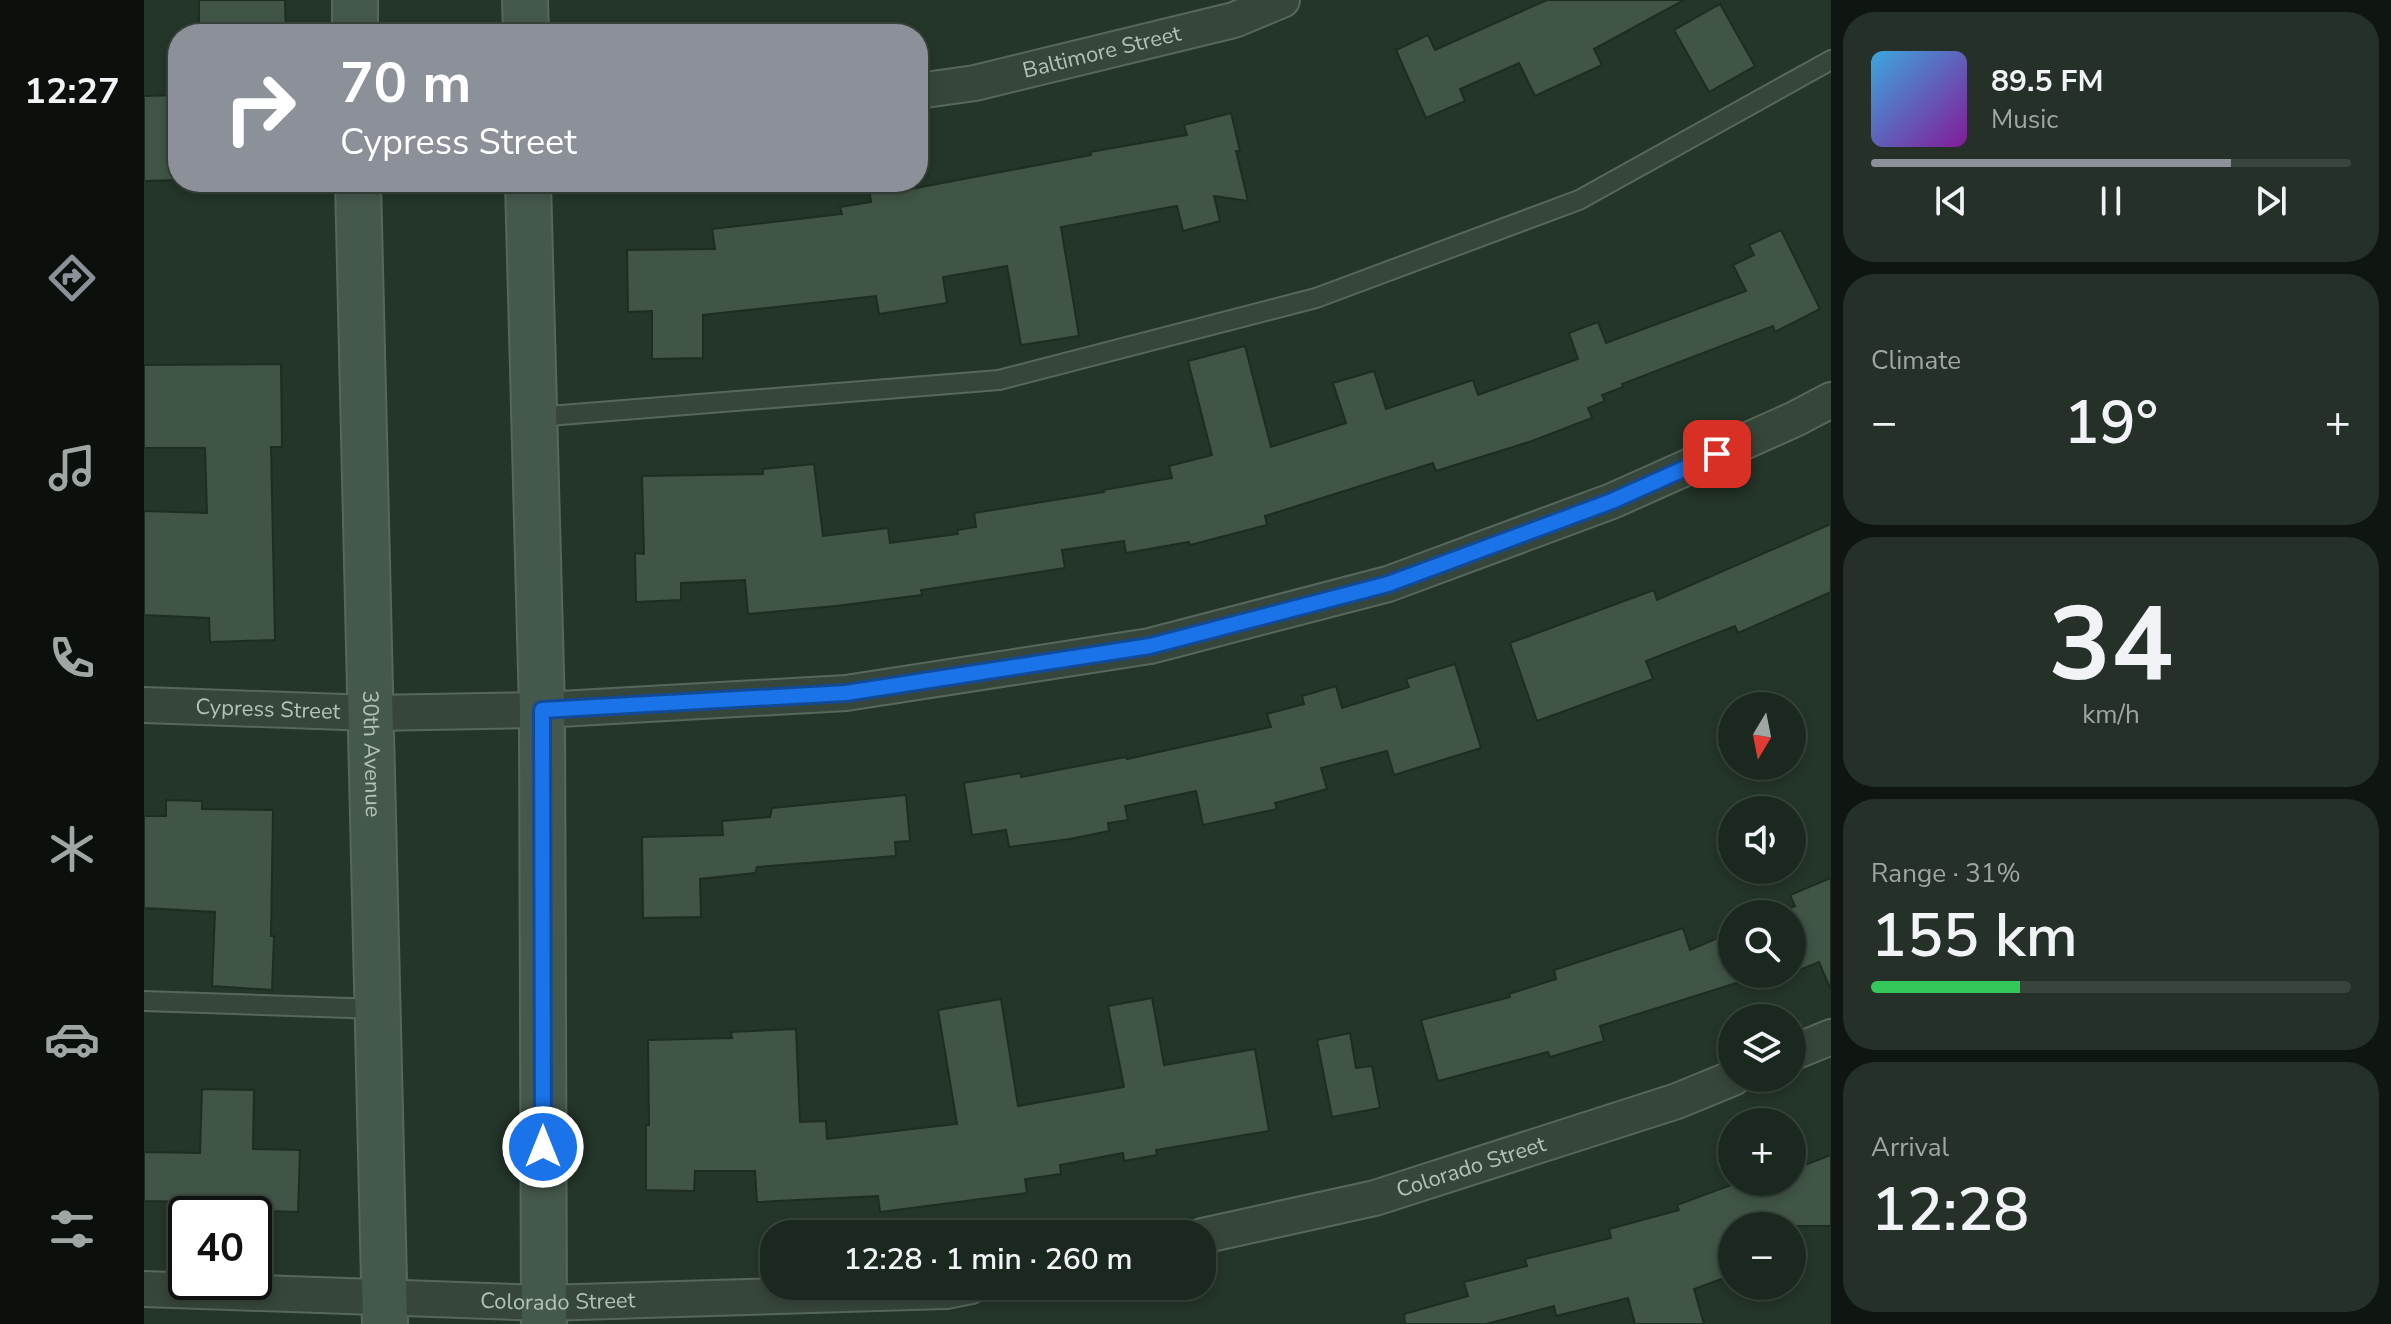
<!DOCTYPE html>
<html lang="en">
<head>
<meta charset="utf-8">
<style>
	body { margin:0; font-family:"Nunito Sans",sans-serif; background:#243028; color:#f1f3f6; height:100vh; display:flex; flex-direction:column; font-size:30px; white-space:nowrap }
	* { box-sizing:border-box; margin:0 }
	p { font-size:26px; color:#a0a6a4 }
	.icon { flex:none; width:44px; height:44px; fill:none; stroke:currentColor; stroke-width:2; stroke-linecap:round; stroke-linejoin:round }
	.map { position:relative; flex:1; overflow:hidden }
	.sheet { display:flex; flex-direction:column; gap:12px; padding:12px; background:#0f1611; width:560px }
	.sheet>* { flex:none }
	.top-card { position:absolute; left:24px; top:24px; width:760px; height:168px; border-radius:32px; box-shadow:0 4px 12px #0003,0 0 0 2px #39443d; background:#8c9099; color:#fff; overflow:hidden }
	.needle { width:52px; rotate:190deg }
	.buttons { position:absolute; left:1574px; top:692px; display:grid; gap:16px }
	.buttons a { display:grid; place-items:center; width:88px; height:88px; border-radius:50%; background:#1b281f; box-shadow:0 4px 12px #0003,0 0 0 2px #39443d; font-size:40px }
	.speed { position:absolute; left:24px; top:1196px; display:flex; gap:16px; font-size:40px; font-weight:700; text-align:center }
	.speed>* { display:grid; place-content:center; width:104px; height:104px; border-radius:50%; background:#1b281f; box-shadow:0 4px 12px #0003,0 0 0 2px #39443d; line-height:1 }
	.speed .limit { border:4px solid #111; border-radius:12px; background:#fff; color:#111 }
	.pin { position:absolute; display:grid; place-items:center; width:68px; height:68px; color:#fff; margin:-34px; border-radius:16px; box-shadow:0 4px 12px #0006 }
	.me { position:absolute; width:88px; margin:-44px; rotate:0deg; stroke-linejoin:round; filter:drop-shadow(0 0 6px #0008) }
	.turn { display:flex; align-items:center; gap:28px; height:168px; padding:0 40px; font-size:36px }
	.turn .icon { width:104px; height:104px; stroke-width:2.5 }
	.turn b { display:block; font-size:56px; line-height:68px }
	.big { font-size:60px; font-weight:600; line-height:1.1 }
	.sheet .tile { flex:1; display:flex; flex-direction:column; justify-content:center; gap:12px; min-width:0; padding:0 28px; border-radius:32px; background:#243028 }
	.sheet .dial { align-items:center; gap:0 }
	.dial b { font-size:104px; line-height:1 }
	.song { display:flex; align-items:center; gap:24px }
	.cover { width:96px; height:96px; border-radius:12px; background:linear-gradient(135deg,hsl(200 70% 55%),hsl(290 70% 35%)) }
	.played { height:8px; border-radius:4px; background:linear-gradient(90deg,#8c9099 75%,#39443d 75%) }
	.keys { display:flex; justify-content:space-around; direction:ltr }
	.heat { display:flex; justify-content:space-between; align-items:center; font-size:44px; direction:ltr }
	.charge { height:12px; border-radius:6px; background:linear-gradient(90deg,#34c759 31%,#39443d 0) }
	.trip { position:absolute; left:616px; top:1220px; width:456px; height:80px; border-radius:32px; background:#1b281f; box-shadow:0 4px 12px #0003,0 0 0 2px #39443d; font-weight:600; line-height:80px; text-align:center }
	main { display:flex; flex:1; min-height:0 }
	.tabs { display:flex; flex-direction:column; width:144px; justify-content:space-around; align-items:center; background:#0b100c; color:#a0a6a4 }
	.tabs .icon { width:56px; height:56px }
	.tabs .on { color:#8c9099 }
	.tabs b { font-size:36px; color:#f1f3f6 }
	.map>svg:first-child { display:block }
</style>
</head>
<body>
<main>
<nav class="tabs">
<b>12:27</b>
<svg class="icon on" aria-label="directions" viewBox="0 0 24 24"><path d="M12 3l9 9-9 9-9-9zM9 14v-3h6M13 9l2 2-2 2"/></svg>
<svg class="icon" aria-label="music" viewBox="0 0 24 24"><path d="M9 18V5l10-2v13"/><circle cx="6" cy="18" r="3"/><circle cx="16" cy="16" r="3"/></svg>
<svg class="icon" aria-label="phone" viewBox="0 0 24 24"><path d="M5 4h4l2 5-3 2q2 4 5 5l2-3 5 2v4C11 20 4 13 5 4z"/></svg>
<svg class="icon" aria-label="climate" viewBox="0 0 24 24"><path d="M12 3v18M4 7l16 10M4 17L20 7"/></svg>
<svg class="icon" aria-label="car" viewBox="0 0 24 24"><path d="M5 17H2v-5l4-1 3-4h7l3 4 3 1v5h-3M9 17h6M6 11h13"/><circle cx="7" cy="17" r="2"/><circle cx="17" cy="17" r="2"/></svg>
<svg class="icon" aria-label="filters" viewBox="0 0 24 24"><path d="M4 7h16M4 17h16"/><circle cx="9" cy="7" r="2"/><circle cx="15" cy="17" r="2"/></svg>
</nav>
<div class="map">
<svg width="1687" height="1324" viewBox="0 0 1687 1324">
	<rect width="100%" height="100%" fill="#243529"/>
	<!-- building -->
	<path fill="#405546" stroke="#1e2d22" stroke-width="2" d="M 55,0 L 141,0 L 142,34 L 55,34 Z
		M 1403,0 L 1540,0 L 1450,49 L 1458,65 L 1391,96 L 1375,63 L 1316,89 L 1321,101 L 1282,118 L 1252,50 L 1284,35 L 1291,50 Z
		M 1576,4 L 1611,66 L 1565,92 L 1530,30 Z
		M 34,95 L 34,180 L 0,181 L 0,96 Z
		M 1087,113 L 1096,151 L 1092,151 L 1104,201 L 1070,196 L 1076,221 L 1039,231 L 1033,206 L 917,227 L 935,336 L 877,345 L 863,266 L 799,277 L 803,303 L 735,314 L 732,296 L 559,315 L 559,358 L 508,359 L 508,311 L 484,312 L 483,250 L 571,249 L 568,229 L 698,214 L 696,207 L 727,202 L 725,189 L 760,183 L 761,190 L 947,155 L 946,152 L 1043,135 L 1040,125 Z
		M 1637,230 L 1676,309 L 1631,332 L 1629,326 L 1478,384 L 1479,387 L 1458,395 L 1461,401 L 1444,408 L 1448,418 L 1388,441 L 1292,471 L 1289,463 L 1121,516 L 1123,525 L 1046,545 L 1045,542 L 982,553 L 980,541 L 918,550 L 921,568 L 777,590 L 778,595 L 692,606 L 604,614 L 601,580 L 537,583 L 537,600 L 492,602 L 491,553 L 500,554 L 498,476 L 619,474 L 619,469 L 670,464 L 679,536 L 744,528 L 746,543 L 814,534 L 813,530 L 832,527 L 830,513 L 960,492 L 959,490 L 1028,478 L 1025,466 L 1068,455 L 1044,361 L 1101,346 L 1127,447 L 1202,423 L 1189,383 L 1230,371 L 1242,409 L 1329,380 L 1334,395 L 1434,359 L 1425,333 L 1454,322 L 1462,343 L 1602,291 L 1589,265 L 1610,255 L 1605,245 Z
		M 137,364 L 138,447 L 127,447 L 131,640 L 66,642 L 65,618 L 0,615 L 0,511 L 63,513 L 61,448 L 0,448 L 0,365 Z
		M 1687,524 L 1687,592 L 1594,633 L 1591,626 L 1502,661 L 1509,679 L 1393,721 L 1366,643 L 1510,590 L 1513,600 Z
		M 1311,664 L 1337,748 L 1250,775 L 1243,751 L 1177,768 L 1183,789 L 1131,803 L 1133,809 L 1059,825 L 1052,791 L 981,806 L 984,820 L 964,823 L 965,831 L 926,839 L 865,847 L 862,830 L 828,835 L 820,783 L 877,773 L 877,777 L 982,757 L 983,759 L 1127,727 L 1123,714 L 1160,704 L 1158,696 L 1192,686 L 1198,708 L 1265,687 L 1262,679 Z
		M 762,795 L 766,841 L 751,842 L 752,856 L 613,867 L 611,873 L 556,879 L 557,917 L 499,918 L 498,837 L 579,835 L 578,821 L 626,817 L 628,808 Z
		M 22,800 L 58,801 L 58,809 L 129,810 L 127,936 L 130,936 L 128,990 L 68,986 L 71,912 L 0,908 L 0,816 L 22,816 Z
		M 1687,878 L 1687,990 L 1675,962 L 1648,973 L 1648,914 L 1632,914 L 1651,906 L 1646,895 Z
		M 1539,928 L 1546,950 L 1588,932 L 1588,974 L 1647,974 L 1609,989 L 1605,979 L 1456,1026 L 1460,1041 L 1406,1057 L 1404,1052 L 1294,1081 L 1277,1020 L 1366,997 L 1365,994 L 1412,979 L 1410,970 Z
		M 1008,998 L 1020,1065 L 1111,1049 L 1125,1131 L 1012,1150 L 1013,1155 L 980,1161 L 979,1153 L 916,1165 L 917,1174 L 881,1179 L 883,1193 L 736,1212 L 734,1196 L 613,1202 L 611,1171 L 551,1171 L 550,1191 L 502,1190 L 502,1125 L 505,1125 L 504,1040 L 588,1038 L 587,1032 L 652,1029 L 656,1122 L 682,1121 L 683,1139 L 813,1124 L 794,1010 L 857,999 L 874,1106 L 980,1087 L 964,1006 Z
		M 1206,1033 L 1212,1068 L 1228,1066 L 1236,1108 L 1188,1117 L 1173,1040 Z
		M 58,1089 L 110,1090 L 109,1149 L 156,1150 L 154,1212 L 98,1210 L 98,1203 L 0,1201 L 0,1152 L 56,1153 Z
		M 1687,1155 L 1687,1226 L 1588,1226 L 1588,1275 L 1550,1289 L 1560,1324 L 1491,1324 L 1484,1298 L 1412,1316 L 1410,1306 L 1342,1324 L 1261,1324 L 1260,1314 L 1324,1296 L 1320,1282 L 1383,1266 L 1381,1259 L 1467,1238 L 1465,1229 L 1535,1210 L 1533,1205 L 1595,1182 L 1648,1182 L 1648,1170 Z"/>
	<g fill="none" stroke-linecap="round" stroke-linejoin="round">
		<!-- lane casing -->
		<g stroke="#57675c" stroke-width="22">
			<path id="lane" d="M 392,417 L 855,380 L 1172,298 L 1435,200 L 1687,60
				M 0,1001 L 234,1009"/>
		</g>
		<!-- street casing -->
		<g stroke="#57675c" stroke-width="38">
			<g id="street">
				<path id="s1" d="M 774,91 L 831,83 L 1090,20 L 1138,0"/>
				<path id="s2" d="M 0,705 L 228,713 L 398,710 L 702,693 L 1006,646 L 1244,584 L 1468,501 L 1651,419 L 1687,400"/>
				<path d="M 1648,1053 L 1687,1037"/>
				<path id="s3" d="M 1058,1236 L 1231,1198 L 1533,1101 L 1589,1078"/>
				<path id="s4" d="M 0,1289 L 400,1303 L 802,1291 L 827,1286"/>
			</g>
		</g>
		<!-- secondary casing -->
		<g stroke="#57675c" stroke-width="48">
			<g id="secondary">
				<path d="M 211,0 L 211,34"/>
				<path d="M 381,0 L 382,34"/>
				<path id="s5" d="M 214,182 L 241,1324"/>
				<path d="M 384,182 L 398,710 L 400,1324"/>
			</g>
		</g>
		<!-- lane -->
		<use href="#lane" stroke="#37463b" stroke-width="18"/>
		<!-- street -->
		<use href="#street" stroke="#37463b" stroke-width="34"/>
		<!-- secondary -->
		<use href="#secondary" stroke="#45584c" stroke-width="44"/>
	</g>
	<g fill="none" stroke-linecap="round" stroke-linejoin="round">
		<!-- route casing -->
		<g stroke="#114b97" stroke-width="20">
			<path id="route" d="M 399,1147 L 398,710 L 702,693 L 1006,646 L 1244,584 L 1468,501 L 1573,454"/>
		</g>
		<!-- route -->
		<use href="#route" stroke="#1a73e8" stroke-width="14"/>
	</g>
	<g text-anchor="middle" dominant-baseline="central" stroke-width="8" stroke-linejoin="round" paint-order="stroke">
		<!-- street labels -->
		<g font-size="22" fill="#b1c2b7" stroke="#1c2b20">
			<text stroke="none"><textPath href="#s1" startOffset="188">Baltimore Street</textPath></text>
			<text stroke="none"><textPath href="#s2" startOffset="124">Cypress Street</textPath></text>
			<text stroke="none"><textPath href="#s5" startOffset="572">30th Avenue</textPath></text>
			<text stroke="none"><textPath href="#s3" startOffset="278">Colorado Street</textPath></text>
			<text stroke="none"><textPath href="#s4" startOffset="414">Colorado Street</textPath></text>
		</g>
	</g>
</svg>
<div class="buttons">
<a><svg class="needle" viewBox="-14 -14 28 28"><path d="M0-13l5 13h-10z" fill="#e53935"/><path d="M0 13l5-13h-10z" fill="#a0a6a4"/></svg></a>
<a><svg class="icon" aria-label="sound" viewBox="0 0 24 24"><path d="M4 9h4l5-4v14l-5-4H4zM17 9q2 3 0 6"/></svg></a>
<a><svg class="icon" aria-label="search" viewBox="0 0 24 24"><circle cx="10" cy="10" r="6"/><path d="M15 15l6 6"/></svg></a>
<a><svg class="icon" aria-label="layers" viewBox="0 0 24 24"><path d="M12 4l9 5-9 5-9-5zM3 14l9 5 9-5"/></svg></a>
<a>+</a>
<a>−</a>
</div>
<div class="speed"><div class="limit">40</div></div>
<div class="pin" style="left:1573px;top:454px;background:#d93025"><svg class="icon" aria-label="arrive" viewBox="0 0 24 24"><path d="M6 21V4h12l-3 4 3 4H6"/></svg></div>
<svg class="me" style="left:399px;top:1147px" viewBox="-20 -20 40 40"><circle r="17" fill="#1a73e8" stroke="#fff" stroke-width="3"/><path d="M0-11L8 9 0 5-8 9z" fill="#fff"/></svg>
<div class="trip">12:28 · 1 min · 260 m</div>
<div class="top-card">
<div class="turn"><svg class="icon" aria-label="right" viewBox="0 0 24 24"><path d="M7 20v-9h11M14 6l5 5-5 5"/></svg><div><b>70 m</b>Cypress Street</div></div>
</div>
</div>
<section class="sheet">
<div class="tile">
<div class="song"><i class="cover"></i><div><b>89.5 FM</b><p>Music</p></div></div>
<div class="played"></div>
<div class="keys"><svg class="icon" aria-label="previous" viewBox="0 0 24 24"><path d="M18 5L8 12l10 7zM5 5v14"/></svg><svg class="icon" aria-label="pause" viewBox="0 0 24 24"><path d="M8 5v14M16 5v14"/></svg><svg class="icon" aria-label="next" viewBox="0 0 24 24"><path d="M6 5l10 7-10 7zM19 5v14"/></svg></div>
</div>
<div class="tile"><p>Climate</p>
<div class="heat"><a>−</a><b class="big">19°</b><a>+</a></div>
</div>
<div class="tile dial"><b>34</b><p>km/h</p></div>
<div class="tile"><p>Range · 31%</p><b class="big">155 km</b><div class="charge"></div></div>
<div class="tile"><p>Arrival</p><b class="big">12:28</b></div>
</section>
</main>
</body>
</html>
